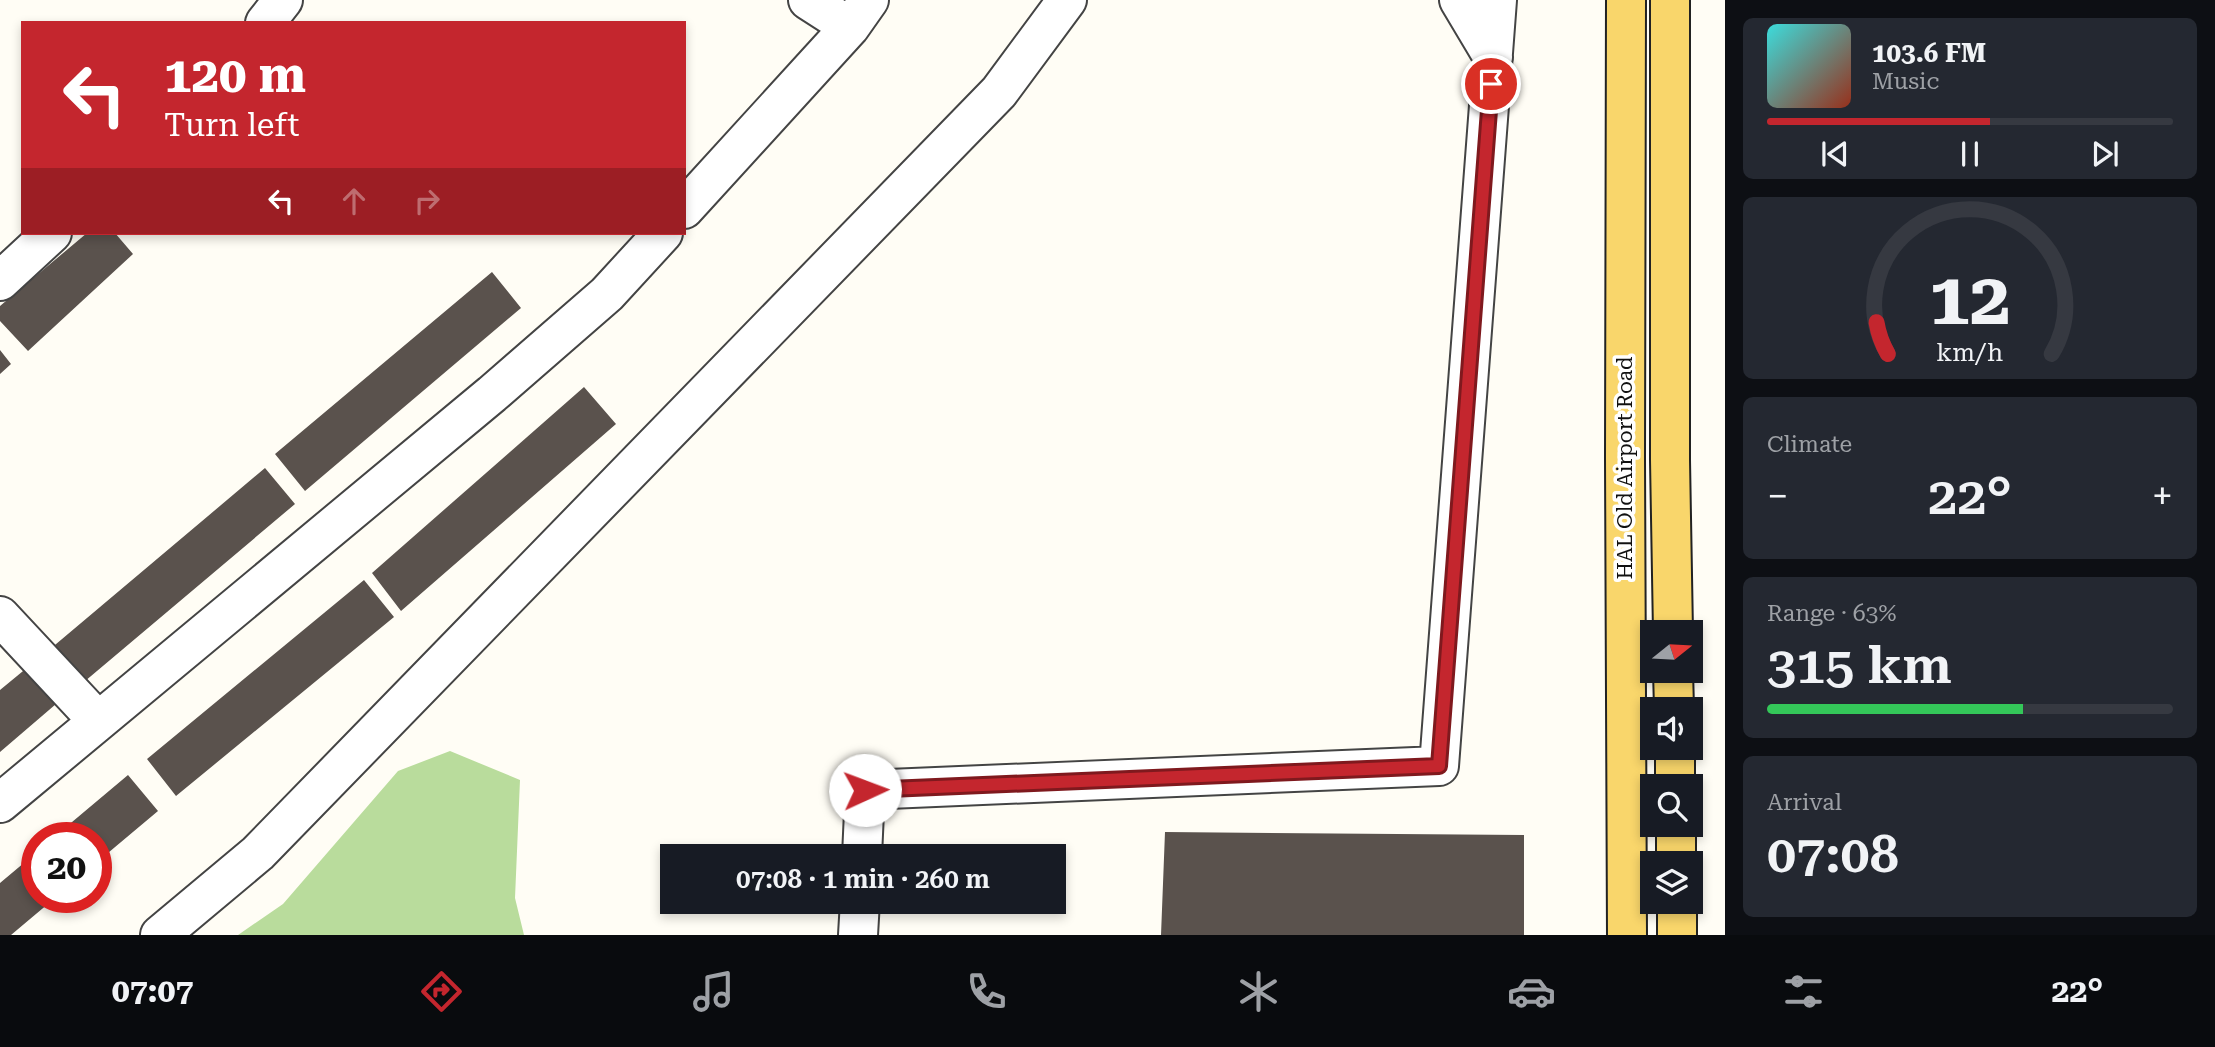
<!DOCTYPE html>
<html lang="en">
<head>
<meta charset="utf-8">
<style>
	body { margin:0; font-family:"Roboto Serif",serif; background:#242831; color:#f1f3f6; height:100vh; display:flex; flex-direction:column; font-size:26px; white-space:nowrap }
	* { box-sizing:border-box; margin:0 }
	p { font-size:23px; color:#9ea1a6 }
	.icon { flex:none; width:38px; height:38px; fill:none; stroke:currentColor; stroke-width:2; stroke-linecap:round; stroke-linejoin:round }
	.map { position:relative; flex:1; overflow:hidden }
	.side { display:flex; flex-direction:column; gap:18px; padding:18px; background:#0d0f14; width:490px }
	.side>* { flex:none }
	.banner { position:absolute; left:21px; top:21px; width:665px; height:214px; border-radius:0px; box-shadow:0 4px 10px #0003; background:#c4262e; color:#fff; overflow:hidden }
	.needle { width:46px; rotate:72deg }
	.buttons { position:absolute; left:1640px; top:620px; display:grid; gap:14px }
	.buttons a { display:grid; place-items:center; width:63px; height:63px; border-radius:0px; background:#171b24; box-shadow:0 4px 10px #0003; font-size:35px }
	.speed { position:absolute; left:21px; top:822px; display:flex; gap:14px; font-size:35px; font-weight:700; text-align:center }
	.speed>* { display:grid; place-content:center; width:91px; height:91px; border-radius:50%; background:#171b24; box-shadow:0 4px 10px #0003; line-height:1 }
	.speed .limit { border:10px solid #d22; background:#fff; color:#111 }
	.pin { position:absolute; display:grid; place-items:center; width:60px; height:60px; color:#fff; margin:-30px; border:4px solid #fff; border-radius:50%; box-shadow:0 2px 7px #0007 }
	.me { position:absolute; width:77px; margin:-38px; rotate:88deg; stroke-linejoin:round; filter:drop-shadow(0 0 5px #0008) }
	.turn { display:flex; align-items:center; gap:24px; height:147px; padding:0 28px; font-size:32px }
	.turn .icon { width:91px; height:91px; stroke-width:2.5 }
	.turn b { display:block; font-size:49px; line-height:60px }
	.lanes { display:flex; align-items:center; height:66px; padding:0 28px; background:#0003; justify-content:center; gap:35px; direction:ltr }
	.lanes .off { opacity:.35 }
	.big { font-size:52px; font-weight:600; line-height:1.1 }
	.side .tile { flex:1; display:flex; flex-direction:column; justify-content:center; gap:10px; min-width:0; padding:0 24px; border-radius:10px; background:#242831 }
	.side .dial { align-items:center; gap:0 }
	.dial svg { height:182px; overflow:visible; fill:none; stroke:#363941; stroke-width:7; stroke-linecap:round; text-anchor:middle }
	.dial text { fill:#f1f3f6; stroke:none }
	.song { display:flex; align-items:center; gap:21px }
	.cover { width:84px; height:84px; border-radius:10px; background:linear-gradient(135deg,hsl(180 70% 55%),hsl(10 70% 35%)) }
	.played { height:7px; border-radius:4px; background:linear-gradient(90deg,#c4262e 55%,#363941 55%) }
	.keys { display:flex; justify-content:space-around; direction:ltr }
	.heat { display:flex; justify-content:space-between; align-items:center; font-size:38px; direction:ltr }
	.charge { height:10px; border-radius:5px; background:linear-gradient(90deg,#34c759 63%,#363941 0) }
	.trip { position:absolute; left:660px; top:844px; width:406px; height:70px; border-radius:0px; background:#171b24; box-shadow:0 4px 10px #0003; font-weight:600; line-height:70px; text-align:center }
	.dock { display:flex; height:112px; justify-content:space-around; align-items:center; background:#090b0e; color:#9ea1a6 }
	.dock .icon { width:49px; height:49px }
	.dock .current { color:#c4262e }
	.dock b { font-size:32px; color:#f1f3f6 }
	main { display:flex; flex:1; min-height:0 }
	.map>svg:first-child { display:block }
</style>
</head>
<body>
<main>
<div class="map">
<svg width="1725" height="935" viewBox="0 0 1725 935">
	<rect width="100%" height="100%" fill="#fffdf5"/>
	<!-- forest -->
	<path fill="#b9dc9c" d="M 450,751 L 520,780 L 515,898 L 524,935 L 238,935 L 283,904 L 398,771 Z"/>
	<!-- building -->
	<path fill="#5a524d" d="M 87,233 L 115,233 L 133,254 L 28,351 L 0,321 L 0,306 Z
		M 492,272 L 521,308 L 305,491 L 275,454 Z
		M 0,350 L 11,364 L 0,374 Z
		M 584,387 L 616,424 L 401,611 L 372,573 Z
		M 265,468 L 295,504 L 78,687 L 49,650 Z
		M 364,580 L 394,617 L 176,796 L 147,759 Z
		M 34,662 L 63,698 L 0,752 L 0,690 Z
		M 128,775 L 158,811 L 96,863 L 96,838 L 53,838 Z
		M 1165,832 L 1524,835 L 1524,935 L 1161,935 Z
		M 37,852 L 37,898 L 55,898 L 11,935 L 0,935 L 0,883 Z"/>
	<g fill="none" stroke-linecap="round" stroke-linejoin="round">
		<!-- minor casing -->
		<g stroke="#444" stroke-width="42">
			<path id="minor" d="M 808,0 L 850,27
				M 1459,0 L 1493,57
				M 265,23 L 283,0
				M 684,209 L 850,27 L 869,0
				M 0,281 L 52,233
				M 0,616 L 98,721
				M 0,803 L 492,394 L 607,294 L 663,233
				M 862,856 L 865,790 L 1439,766 L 1497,0
				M 160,935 L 258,853 L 999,92 L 1067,0
				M 858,935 L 860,901"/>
		</g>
		<!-- major casing -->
		<g stroke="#222" stroke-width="42">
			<path id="major" d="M 1626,0 L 1625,458 L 1627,935
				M 1670,0 L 1670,460 L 1673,632
				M 1673,670 L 1674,709
				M 1675,747 L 1675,786
				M 1676,824 L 1676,863
				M 1677,901 L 1677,935"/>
		</g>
		<!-- minor -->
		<use href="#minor" stroke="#fff" stroke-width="38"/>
		<!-- major -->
		<use href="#major" stroke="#f9d66b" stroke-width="38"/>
	</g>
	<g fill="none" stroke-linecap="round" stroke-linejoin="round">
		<!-- route casing -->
		<g stroke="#7f191e" stroke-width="18">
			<path id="route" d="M 865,790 L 1439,766 L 1491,84"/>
		</g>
		<!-- route -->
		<use href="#route" stroke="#c4262e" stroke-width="12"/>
	</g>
	<g text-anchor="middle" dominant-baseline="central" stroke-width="7" stroke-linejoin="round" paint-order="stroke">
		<!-- street labels -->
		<g font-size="21" fill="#111" stroke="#fff">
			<text transform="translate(1625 468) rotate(-90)">HAL Old Airport Road</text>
		</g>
	</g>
</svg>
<div class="buttons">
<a><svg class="needle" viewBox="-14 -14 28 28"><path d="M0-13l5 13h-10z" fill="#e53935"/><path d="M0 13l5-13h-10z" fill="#9ea1a6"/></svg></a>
<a><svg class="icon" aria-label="sound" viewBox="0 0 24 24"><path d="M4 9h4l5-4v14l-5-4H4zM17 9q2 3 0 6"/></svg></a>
<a><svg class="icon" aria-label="search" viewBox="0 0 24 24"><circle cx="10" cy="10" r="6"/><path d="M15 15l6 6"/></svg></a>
<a><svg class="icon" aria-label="layers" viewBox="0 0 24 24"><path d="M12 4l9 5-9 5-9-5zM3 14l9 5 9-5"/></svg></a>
</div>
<div class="speed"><div class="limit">20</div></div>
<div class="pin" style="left:1491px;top:84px;background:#d93025"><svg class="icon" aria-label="arrive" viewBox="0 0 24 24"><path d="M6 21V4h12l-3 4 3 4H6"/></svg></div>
<svg class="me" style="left:865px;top:790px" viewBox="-20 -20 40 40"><circle r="19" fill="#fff"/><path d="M0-13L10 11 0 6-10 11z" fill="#c4262e"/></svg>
<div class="trip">07:08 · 1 min · 260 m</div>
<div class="banner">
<div class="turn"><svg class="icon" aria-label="left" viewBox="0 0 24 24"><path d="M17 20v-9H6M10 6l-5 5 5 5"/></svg><div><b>120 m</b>Turn left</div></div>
<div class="lanes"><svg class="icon" aria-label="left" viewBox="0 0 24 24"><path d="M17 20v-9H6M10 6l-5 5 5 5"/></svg><svg class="icon off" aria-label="ahead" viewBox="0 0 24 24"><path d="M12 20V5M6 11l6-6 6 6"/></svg><svg class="icon off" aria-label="right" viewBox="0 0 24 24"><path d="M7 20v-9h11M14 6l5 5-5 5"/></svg></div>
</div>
</div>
<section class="side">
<div class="tile">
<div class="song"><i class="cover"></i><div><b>103.6 FM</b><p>Music</p></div></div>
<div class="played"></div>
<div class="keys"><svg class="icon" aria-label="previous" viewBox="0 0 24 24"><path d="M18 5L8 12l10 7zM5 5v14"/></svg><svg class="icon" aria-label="pause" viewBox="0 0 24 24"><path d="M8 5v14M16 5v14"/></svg><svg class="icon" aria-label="next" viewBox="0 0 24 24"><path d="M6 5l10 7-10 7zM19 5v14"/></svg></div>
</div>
<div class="tile dial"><svg viewBox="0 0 100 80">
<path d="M14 69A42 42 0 1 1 86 69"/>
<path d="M14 69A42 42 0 0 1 9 55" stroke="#c4262e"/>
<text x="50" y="56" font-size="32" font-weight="700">12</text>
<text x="50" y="72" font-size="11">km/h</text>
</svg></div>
<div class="tile"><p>Climate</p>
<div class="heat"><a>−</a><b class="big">22°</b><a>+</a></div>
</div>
<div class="tile"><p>Range · 63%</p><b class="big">315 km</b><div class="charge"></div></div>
<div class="tile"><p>Arrival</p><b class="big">07:08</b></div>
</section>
</main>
<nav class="dock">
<b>07:07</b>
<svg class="icon current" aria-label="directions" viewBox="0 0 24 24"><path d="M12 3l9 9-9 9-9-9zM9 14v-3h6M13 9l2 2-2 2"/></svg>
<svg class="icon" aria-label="music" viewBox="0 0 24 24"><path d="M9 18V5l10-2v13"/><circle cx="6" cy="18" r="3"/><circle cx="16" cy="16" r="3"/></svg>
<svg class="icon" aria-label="phone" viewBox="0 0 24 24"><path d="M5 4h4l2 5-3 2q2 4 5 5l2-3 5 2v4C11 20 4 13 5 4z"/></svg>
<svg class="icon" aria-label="climate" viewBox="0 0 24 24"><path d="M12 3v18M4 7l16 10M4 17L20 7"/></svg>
<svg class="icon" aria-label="car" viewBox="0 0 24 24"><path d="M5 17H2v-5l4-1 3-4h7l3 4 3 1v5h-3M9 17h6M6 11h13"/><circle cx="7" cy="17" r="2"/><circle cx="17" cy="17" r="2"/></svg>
<svg class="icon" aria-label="filters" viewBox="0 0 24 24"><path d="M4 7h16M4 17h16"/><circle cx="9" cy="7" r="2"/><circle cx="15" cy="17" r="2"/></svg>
<b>22°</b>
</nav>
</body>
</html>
